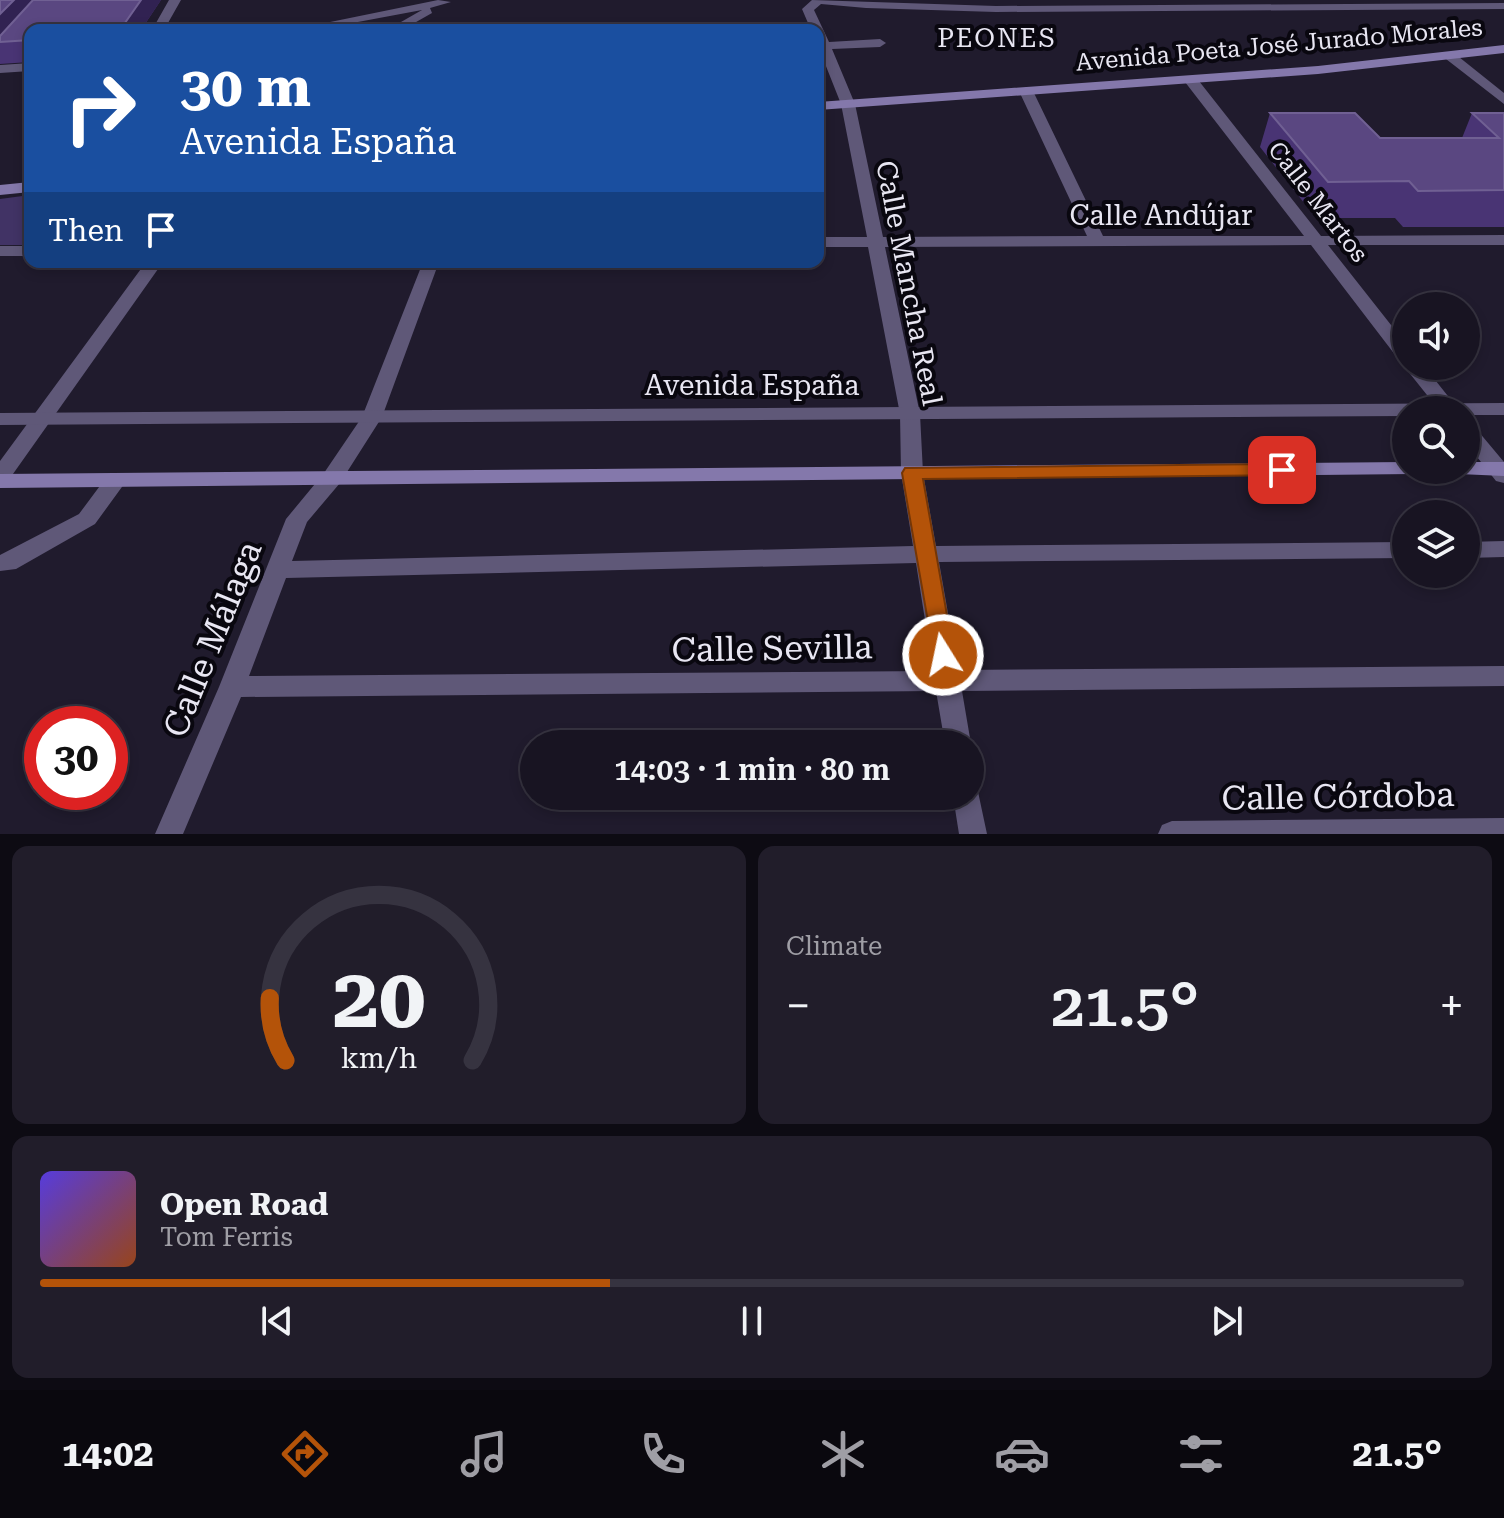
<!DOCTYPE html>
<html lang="en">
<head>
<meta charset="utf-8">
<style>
	body { margin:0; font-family:"Roboto Serif",serif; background:#211d2a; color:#f1f3f6; height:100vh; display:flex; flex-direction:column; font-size:30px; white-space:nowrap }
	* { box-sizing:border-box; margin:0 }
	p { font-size:26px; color:#9f9ea5 }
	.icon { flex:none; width:44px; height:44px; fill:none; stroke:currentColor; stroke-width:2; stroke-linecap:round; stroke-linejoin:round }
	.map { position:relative; height:834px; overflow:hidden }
	.panel { display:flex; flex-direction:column; gap:12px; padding:12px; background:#0d0b13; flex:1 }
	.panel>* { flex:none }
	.top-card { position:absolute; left:24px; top:24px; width:800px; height:244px; border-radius:16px; box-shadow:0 4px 12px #0003,0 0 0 2px #363340; background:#1a4fa0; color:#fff; overflow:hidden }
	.buttons { position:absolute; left:1392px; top:292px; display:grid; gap:16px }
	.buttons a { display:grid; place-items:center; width:88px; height:88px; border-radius:50%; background:#181422; box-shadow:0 4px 12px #0003,0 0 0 2px #363340; font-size:40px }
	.speed { position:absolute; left:24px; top:706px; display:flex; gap:16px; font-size:40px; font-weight:700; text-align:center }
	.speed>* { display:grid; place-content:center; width:104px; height:104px; border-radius:50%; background:#181422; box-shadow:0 4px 12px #0003,0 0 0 2px #363340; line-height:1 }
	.speed .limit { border:12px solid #d22; background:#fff; color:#111 }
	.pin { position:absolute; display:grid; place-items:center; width:68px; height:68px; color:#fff; margin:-34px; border-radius:16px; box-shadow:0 4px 12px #0006 }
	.me { position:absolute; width:88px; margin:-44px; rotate:350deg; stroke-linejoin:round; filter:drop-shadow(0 0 6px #0008) }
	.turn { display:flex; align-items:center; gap:28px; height:168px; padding:0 24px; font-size:36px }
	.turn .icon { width:104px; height:104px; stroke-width:2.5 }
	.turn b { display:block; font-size:56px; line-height:68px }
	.then { display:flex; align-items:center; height:76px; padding:0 24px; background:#0003; gap:16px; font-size:30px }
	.big { font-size:60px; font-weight:600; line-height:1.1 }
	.panel .card { flex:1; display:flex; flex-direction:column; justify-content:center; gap:12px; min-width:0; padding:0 28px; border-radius:16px; background:#211d2a }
	.panel .dial { align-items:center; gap:0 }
	.dial svg { height:208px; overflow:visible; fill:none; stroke:#363340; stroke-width:7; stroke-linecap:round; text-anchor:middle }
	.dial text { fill:#f1f3f6; stroke:none }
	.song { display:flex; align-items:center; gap:24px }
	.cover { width:96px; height:96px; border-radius:12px; background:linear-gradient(135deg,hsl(250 70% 55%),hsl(20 70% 35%)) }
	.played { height:8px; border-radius:4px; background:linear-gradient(90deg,#b45309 40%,#363340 40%) }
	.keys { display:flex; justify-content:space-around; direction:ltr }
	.heat { display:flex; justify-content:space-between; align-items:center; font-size:44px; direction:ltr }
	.panel .tiles { flex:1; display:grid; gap:12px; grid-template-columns:1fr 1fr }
	.card:last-child { grid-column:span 2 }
	.trip { position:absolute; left:520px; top:730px; width:464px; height:80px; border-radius:40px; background:#181422; box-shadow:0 4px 12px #0003,0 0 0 2px #363340; font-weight:600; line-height:80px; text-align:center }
	.menu { display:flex; height:128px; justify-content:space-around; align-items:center; background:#0a080e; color:#9f9ea5 }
	.menu .icon { width:56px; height:56px }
	.menu .on { color:#b45309 }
	.menu b { font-size:36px; color:#f1f3f6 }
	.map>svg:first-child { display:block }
</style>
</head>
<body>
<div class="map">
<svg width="1504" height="834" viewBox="0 0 1504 834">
	<rect width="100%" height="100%" fill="#201b2d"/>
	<!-- green -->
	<path fill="#413365" d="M 30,195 L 30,245 L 0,245 L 0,199 Z"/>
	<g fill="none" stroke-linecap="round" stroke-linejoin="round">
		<!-- service -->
		<path fill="#5f5878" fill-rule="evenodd" d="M 116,473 L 124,475 L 127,480 L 95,524 L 16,569 L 0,571 L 0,555 L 79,514 L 108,475 Z"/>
		<!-- minor -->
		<path fill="#5f5878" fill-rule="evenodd" d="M 169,0 L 181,0 L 164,30 L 152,30 Z
			M 438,0 L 451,2 L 430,8 L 432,13 L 402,30 L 387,30 L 422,10 L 315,30 L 291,30 Z
			M 812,0 L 996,6 L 1504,3 L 1504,9 L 996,12 L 866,8 L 821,4 L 814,10 L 829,42 L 880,39 L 886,43 L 880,47 L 832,49 L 855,104 L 883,237 L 1087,236 L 1019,91 L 1026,87 L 1033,91 L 1103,236 L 1304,236 L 1185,82 L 1185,76 L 1195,76 L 1321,236 L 1504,235 L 1504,245 L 1328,245 L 1406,344 L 1406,362 L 1399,360 L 1311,245 L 885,247 L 920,414 L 923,473 L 936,546 L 1406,542 L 1406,558 L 939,562 L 958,670 L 1504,666 L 1504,686 L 962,691 L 971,744 L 970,747 L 970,744 L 945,744 L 936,691 L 241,697 L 183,834 L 155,834 L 219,687 L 286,519 L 324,473 L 362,417 L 423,262 L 439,262 L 382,417 L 340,483 L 307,522 L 292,561 L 913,546 L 901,473 L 900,414 L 868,247 L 818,247 L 818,237 L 867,237 L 841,104 L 818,46 L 818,30 L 811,30 L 802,9 ZM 916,563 L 933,671 L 249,676 L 286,578 Z
			M 1446,53 L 1454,53 L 1504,93 L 1504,104 L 1446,59 Z
			M 30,63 L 30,71 L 0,73 L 0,65 Z
			M 0,246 L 30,246 L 30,256 L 0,256 Z
			M 146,262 L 163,262 L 8,481 L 0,483 L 0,461 Z
			M 1406,364 L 1424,366 L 1459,410 L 1439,410 L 1407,370 Z
			M 1466,424 L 1473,425 L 1504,462 L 1504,483 L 1496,481 L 1466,443 Z
			M 1504,541 L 1504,557 L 1466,558 L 1466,542 Z
			M 970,785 L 977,787 L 987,834 L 959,834 L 953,796 L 970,796 Z
			M 1504,818 L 1504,834 L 1158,834 L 1162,825 L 1172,821 Z"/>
		<!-- tertiary -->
		<path fill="#5f5878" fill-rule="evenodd" d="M 1504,403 L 1504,415 L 1466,415 L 1466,410 L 1406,410 L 1406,416 L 0,425 L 0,413 Z"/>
		<!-- secondary -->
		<path fill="#8478ab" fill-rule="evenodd" d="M 1504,45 L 1504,53 L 1318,74 L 818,110 L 818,102 L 1318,66 Z
			M 30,182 L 30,192 L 0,195 L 0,185 Z
			M 1406,462 L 1406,470 L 1416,470 L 1413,474 L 0,488 L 0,474 Z
			M 1466,462 L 1504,462 L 1504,476 L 1459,474 L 1456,470 L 1466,470 Z"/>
	</g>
	<!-- wall -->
	<path fill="#493474" d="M 0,0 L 161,0 L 141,30 L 30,30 L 30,62 L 0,64 Z
		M 1270,113 L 1380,138 L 1462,138 L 1472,113 L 1504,113 L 1504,227 L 1403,227 L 1395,218 L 1316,218 L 1260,147 Z"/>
	<!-- shaded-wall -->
	<path fill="#312252" d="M 14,0 L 40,0 L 0,42 L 0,14 Z
		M 141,0 L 161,0 L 141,30 L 120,30 Z"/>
	<!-- building -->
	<path fill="#5a4781" stroke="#706093" stroke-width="2" d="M 0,0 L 14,0 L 0,14 Z
		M 33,0 L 141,0 L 120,30 L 30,30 L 30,40 L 0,42 L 0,36 Z
		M 1270,113 L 1355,113 L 1380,138 L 1499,138 L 1472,113 L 1504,113 L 1504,190 L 1418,191 L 1409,181 L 1328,182 Z"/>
	<!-- route -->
	<path fill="#b45309" stroke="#753606" stroke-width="2" d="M 1282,464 L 1289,466 L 1292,470 L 1289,475 L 923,479 L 954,655 L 951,662 L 943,664 L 935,662 L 902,473 L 905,468 Z"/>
	<g text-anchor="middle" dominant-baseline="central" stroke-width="8" stroke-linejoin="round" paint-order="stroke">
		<!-- far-street labels -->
		<g font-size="24" fill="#e8e6f2" stroke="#09070f">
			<text transform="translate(1279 45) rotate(-5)">Avenida Poeta José Jurado Morales</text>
			<text transform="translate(1318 202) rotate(52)">Calle Martos</text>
		</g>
		<!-- far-quarter labels -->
		<g font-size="26" letter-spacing="2" fill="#e8e6f2" stroke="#09070f">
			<text x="997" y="38">PEONES</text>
		</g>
		<!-- street labels -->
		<g font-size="28" fill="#e8e6f2" stroke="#09070f">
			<text x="1161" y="215">Calle Andújar</text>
			<text transform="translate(909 283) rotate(79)">Calle Mancha Real</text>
			<text x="752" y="385">Avenida España</text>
		</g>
		<!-- near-street labels -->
		<g font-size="34" fill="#e8e6f2" stroke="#09070f">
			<text transform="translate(212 639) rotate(-68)">Calle Málaga</text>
			<text transform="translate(772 648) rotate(-1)">Calle Sevilla</text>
			<text transform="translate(1338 796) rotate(-1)">Calle Córdoba</text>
		</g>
	</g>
</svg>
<div class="buttons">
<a><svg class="icon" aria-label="sound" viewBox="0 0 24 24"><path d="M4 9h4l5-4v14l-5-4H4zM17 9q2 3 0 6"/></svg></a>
<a><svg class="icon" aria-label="search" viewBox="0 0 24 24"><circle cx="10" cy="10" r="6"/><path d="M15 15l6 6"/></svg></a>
<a><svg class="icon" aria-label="layers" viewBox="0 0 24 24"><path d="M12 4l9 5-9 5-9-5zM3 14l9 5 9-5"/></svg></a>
</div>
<div class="speed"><div class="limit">30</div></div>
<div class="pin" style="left:1282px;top:470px;background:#d93025"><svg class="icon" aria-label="arrive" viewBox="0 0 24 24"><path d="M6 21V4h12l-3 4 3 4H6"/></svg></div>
<svg class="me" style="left:943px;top:655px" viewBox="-20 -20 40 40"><circle r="17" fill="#b45309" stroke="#fff" stroke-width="3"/><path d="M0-11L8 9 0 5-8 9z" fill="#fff"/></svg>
<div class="trip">14:03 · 1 min · 80 m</div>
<div class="top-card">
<div class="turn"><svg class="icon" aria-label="right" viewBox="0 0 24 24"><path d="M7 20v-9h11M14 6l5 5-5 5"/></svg><div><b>30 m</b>Avenida España</div></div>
<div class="then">Then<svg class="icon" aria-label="arrive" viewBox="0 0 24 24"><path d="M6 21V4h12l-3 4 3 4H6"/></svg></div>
</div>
</div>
<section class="panel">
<div class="tiles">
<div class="card dial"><svg viewBox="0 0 100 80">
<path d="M14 69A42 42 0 1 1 86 69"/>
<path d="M14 69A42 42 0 0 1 8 45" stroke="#b45309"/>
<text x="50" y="56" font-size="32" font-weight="700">20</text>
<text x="50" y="72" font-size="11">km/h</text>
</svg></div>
<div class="card"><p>Climate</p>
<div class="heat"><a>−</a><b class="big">21.5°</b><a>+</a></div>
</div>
<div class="card">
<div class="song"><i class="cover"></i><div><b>Open Road</b><p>Tom Ferris</p></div></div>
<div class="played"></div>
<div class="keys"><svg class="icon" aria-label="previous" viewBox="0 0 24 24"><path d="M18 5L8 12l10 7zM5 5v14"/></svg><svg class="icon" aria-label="pause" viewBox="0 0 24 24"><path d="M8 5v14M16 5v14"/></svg><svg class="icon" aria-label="next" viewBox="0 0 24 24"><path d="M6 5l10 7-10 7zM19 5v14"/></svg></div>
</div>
</div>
</section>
<nav class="menu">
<b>14:02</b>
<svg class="icon on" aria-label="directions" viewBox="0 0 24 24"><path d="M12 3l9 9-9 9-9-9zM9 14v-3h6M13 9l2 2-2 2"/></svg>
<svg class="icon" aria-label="music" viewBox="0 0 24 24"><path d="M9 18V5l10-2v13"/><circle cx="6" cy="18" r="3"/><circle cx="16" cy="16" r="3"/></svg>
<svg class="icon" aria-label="phone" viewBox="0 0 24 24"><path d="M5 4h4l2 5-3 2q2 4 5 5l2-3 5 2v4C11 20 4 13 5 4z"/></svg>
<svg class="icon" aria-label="climate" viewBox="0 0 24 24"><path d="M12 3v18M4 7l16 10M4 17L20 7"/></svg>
<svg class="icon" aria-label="car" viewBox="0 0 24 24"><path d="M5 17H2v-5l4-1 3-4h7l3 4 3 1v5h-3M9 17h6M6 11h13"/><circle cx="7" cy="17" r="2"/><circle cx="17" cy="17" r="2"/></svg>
<svg class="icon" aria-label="filters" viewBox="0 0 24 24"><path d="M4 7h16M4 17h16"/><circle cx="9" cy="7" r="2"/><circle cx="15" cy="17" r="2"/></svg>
<b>21.5°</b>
</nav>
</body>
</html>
